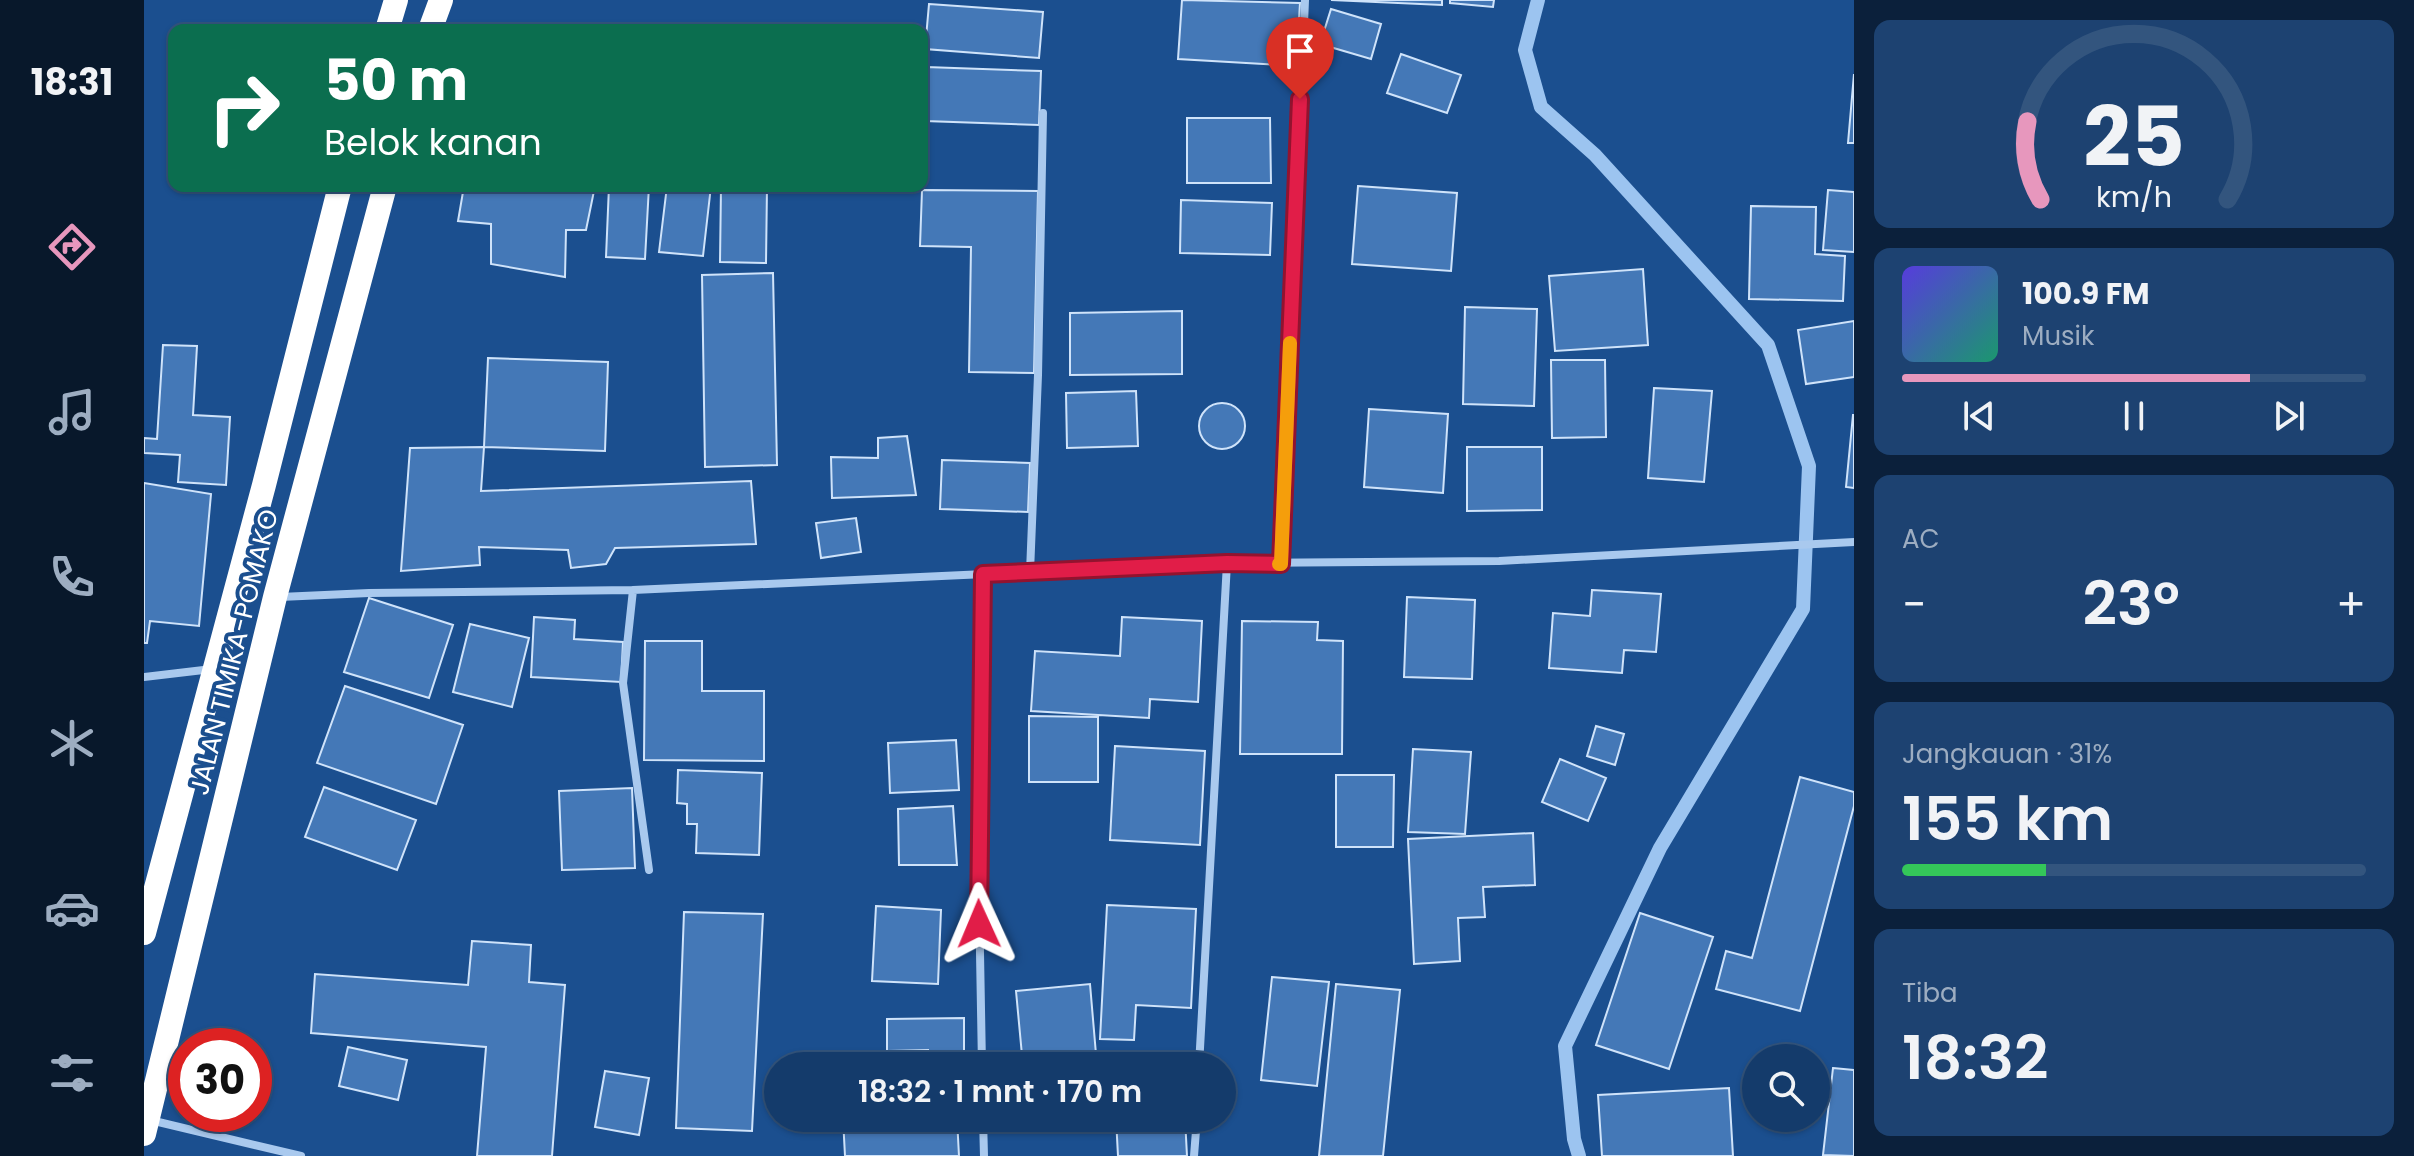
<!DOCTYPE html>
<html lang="id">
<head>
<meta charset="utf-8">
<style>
	body { margin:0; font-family:Poppins,sans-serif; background:#1d4271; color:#f1f3f6; height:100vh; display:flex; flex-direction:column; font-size:30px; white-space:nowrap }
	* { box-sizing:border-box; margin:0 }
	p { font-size:26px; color:#9dadc1 }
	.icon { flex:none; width:44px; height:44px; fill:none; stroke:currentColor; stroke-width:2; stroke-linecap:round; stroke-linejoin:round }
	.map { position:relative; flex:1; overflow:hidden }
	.drawer { display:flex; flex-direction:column; gap:20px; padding:20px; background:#0b203b; width:560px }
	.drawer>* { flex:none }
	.top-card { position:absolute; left:24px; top:24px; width:760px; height:168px; border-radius:16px; box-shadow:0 2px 6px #0004,0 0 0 2px #33557e; background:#0b6e4f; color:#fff; overflow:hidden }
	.controls { position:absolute; left:1598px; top:1044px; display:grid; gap:16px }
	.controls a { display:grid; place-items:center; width:88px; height:88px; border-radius:50%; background:#143b6b; box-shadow:0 2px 6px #0004,0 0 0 2px #33557e; font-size:40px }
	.speed { position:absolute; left:24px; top:1028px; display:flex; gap:16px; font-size:40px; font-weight:700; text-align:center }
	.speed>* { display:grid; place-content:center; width:104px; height:104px; border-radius:50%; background:#143b6b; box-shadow:0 2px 6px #0004,0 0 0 2px #33557e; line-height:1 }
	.speed .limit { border:12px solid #d22; background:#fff; color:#111 }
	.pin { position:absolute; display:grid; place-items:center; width:68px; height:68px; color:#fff; margin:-82px -34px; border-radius:50% 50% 50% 0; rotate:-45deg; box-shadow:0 0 8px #0007 }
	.pin .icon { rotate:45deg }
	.me { position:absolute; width:88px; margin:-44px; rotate:359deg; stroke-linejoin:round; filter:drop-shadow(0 0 6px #0008) }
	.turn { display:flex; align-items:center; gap:28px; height:168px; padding:0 24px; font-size:36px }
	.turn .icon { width:104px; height:104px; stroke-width:2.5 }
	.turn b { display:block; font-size:56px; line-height:68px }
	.big { font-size:60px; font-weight:600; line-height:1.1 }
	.drawer .card { flex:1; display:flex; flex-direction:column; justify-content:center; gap:12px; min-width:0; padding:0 28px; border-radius:16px; background:#1d4271 }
	.drawer .dial { align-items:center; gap:0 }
	.dial svg { height:208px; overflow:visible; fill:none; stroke:#33557e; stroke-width:7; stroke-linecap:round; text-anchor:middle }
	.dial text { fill:#f1f3f6; stroke:none }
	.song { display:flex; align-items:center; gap:24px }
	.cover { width:96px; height:96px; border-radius:12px; background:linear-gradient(135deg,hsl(250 70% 55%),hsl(160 70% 35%)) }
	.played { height:8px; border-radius:4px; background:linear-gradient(90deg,#e797bd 75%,#33557e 75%) }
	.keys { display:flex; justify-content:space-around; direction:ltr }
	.heat { display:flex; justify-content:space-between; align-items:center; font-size:44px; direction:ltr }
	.charge { height:12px; border-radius:6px; background:linear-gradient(90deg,#34c759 31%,#33557e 0) }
	.trip { position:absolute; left:620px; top:1052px; width:472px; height:80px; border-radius:40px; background:#143b6b; box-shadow:0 2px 6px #0004,0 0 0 2px #33557e; font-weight:600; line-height:80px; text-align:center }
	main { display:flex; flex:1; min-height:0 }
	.menu { display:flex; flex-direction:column; width:144px; justify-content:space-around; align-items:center; background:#08182b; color:#9dadc1 }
	.menu .icon { width:56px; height:56px }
	.menu .current { color:#e797bd }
	.menu b { font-size:36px; color:#f1f3f6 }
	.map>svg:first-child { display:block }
</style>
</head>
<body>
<main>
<nav class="menu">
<b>18:31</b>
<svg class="icon current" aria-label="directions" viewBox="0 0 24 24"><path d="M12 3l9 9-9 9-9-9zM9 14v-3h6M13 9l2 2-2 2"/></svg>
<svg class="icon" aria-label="music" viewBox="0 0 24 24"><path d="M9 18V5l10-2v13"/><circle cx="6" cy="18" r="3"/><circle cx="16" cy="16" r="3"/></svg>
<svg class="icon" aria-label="phone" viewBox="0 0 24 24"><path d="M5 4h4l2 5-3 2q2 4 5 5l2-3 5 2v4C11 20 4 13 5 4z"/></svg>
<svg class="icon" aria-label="climate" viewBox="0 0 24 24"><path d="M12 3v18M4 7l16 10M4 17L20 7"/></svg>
<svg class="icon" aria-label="car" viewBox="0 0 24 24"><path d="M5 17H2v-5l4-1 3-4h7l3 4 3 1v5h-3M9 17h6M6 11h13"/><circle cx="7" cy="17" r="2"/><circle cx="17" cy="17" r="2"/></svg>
<svg class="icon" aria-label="filters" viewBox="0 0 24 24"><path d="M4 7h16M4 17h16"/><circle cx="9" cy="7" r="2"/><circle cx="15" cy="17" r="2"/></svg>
</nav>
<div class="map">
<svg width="1710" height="1156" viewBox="0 0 1710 1156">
	<rect width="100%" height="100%" fill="#1b4f8f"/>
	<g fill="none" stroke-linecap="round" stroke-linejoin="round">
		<!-- stream -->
		<path stroke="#9cc4f0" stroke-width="14" d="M 1394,0 L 1381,50 L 1397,107 L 1451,155 L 1624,345 L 1665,466 L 1659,609 L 1516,848 L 1421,1046 L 1430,1139 L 1435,1156"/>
	</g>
	<!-- building -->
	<path fill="#4478b7" stroke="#cfe3fa" stroke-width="2" d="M 1038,0 L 1156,3 L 1152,66 L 1034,59 Z
		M 1187,0 L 1298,0 L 1298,5 Z
		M 1306,0 L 1350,0 L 1349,7 L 1306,3 Z
		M 785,4 L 899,12 L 895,58 L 781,49 Z
		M 1187,9 L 1237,24 L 1227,59 L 1176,44 Z
		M 1257,54 L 1317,75 L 1303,113 L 1243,93 Z
		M 782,67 L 897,71 L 895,125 L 781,121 Z
		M 1710,74 L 1710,143 L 1704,143 Z
		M 1043,118 L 1126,118 L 1127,183 L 1043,183 Z
		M 320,186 L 451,186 L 442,230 L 422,230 L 421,277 L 347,264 L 347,224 L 314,221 Z
		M 465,186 L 505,186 L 501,259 L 462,257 Z
		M 523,186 L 567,186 L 559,256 L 515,252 Z
		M 577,186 L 623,186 L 622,263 L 576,262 Z
		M 1214,186 L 1313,193 L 1307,271 L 1208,264 Z
		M 778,190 L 894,191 L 890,373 L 825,372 L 827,247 L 776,246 Z
		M 1684,190 L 1710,192 L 1710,252 L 1679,250 Z
		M 1037,200 L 1128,203 L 1126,255 L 1036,253 Z
		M 1607,206 L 1672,207 L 1671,254 L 1701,256 L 1699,301 L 1605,299 Z
		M 1499,269 L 1504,345 L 1411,351 L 1405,276 Z
		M 629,273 L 633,465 L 561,467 L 558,275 Z
		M 1321,307 L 1393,309 L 1390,406 L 1319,404 Z
		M 1038,311 L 1038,374 L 926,375 L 926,313 Z
		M 1710,321 L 1710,377 L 1662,384 L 1654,330 Z
		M 19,345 L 53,346 L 49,415 L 86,417 L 82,485 L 34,482 L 36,455 L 0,453 L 0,438 L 13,439 Z
		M 344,358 L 464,362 L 461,451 L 340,447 Z
		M 1407,360 L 1461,360 L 1462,437 L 1408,438 Z
		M 1510,388 L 1568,391 L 1560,482 L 1504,478 Z
		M 992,391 L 994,446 L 923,448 L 922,393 Z
		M1055 426a23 23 0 1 1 46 0a23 23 0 1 1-46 0Z
		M 1225,409 L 1304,414 L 1299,493 L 1220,487 Z
		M 1709,415 L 1710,415 L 1710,488 L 1702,487 Z
		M 763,436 L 772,495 L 688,498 L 687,457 L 734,458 L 734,438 Z
		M 340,447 L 337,491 L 607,481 L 612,544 L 471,548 L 462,564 L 427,568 L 424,550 L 335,547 L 336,565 L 257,571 L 266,448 Z
		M 1323,447 L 1398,447 L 1398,510 L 1323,511 Z
		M 798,460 L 886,463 L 884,512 L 796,509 Z
		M 0,483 L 67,494 L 55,626 L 6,621 L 3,643 L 0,643 Z
		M 712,518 L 717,552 L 677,558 L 672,523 Z
		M 1448,590 L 1517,594 L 1512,652 L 1480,650 L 1478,673 L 1405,668 L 1409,613 L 1446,616 Z
		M 1263,597 L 1331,600 L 1328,679 L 1260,677 Z
		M 225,598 L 309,625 L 285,698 L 200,672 Z
		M 390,617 L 431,620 L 430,639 L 479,642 L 477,682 L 387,677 Z
		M 978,617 L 1058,621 L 1054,702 L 1006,699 L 1005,718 L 887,711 L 891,651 L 976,656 Z
		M 1098,621 L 1174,622 L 1173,640 L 1199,641 L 1198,754 L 1096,754 Z
		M 326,624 L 385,638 L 368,707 L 309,692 Z
		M 501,641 L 558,641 L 558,691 L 620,691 L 620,761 L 500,760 Z
		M 201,686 L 319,725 L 292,804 L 173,763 Z
		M 885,716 L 954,717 L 954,782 L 885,782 Z
		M 1452,726 L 1480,734 L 1471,765 L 1443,756 Z
		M 812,740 L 815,790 L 746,793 L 744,743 Z
		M 971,746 L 1061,751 L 1056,845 L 966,840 Z
		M 1269,749 L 1327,752 L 1321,834 L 1264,832 Z
		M 1416,759 L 1462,778 L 1444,821 L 1398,802 Z
		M 534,770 L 618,773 L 615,855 L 552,853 L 553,824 L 543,824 L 543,804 L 533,803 Z
		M 1192,775 L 1250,775 L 1249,847 L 1192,847 Z
		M 1656,777 L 1710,792 L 1710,806 L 1656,1011 L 1572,989 L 1582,951 L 1608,958 Z
		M 180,787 L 272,820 L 253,870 L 161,837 Z
		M 488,788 L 491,868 L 418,870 L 415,791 Z
		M 809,806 L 813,865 L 755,865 L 754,809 Z
		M 1389,833 L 1391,885 L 1339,887 L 1341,917 L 1314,918 L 1316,961 L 1270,964 L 1264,839 Z
		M 963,905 L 1052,909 L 1047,1008 L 992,1005 L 990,1040 L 956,1039 Z
		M 732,906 L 797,910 L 794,984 L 728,981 Z
		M 540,912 L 619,914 L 608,1131 L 532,1128 Z
		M 1496,913 L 1569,937 L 1525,1069 L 1452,1045 Z
		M 328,941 L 387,945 L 385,982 L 421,985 L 408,1156 L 333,1156 L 342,1047 L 167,1033 L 171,974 L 324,985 Z
		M 1128,977 L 1185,982 L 1173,1086 L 1117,1080 Z
		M 946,984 L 953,1066 L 879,1066 L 872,991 Z
		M 1192,984 L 1256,990 L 1239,1156 L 1175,1156 Z
		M 820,1018 L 820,1066 L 784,1066 L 784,1050 L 743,1051 L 743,1019 Z
		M 204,1047 L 263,1060 L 254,1100 L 195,1086 Z
		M 1689,1068 L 1710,1070 L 1710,1156 L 1679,1155 Z
		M 461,1071 L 505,1078 L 495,1135 L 451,1127 Z
		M 1585,1088 L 1589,1156 L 1458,1156 L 1454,1095 Z
		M 699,1118 L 813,1118 L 815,1156 L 701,1156 Z
		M 972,1118 L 1041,1118 L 1043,1156 L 974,1156 Z"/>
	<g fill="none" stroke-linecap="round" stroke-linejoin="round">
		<!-- street -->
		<path stroke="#a9c9ee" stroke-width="8" d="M 1137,564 L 1161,0
			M 886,572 L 894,375 L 899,113
			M 489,590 L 479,683 L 505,870
			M 136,597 L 225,593 L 489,590 L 1083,563 L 1355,561 L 1710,542
			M 0,677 L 68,669
			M 838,1066 L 835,896 L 839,574
			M 1055,1066 L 1083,563
			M 839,1118 L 840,1156
			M 6,1120 L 157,1156
			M 1050,1156 L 1053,1118"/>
		<!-- highway -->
		<path stroke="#fff" stroke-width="24" d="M 243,30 L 252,0
			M 286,30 L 297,0
			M 0,933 L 120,485 L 196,186
			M 0,1134 L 131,597 L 241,186"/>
	</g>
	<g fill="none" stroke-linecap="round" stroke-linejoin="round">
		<!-- route casing -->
		<g stroke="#92132f" stroke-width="20">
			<path id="route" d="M 835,924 L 839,574 L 1083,563 L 1137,564 L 1156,99"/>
		</g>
		<!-- route -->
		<use href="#route" stroke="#e11d48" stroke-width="14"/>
		<!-- slow -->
		<path stroke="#f59e0b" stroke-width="14" d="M 1135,564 L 1137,564 L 1146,343"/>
	</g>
	<g text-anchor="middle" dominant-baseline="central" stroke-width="8" stroke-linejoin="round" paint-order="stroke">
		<!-- street labels -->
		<g font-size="26" fill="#fff" stroke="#1b4f8f">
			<text transform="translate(90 652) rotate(-76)">JALAN TIMIKA-POMAKO</text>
		</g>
	</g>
</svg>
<div class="controls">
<a><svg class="icon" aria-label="search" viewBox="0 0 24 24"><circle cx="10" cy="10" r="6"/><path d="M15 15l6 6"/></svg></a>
</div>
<div class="speed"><div class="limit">30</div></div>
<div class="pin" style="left:1156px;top:99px;background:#d93025"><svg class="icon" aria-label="arrive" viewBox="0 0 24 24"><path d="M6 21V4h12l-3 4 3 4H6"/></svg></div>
<svg class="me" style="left:835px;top:924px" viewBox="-20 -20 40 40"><path d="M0-17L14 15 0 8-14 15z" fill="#e11d48" stroke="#fff" stroke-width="4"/></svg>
<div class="trip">18:32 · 1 mnt · 170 m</div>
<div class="top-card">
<div class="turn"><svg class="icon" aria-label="right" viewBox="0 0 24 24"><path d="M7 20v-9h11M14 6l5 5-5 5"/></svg><div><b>50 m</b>Belok kanan</div></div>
</div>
</div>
<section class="drawer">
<div class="card dial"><svg viewBox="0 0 100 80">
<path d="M14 69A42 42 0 1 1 86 69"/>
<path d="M14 69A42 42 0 0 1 9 39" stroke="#e797bd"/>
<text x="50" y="56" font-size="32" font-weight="700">25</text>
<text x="50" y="72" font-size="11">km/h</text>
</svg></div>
<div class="card">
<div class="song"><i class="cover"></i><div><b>100.9 FM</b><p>Musik</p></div></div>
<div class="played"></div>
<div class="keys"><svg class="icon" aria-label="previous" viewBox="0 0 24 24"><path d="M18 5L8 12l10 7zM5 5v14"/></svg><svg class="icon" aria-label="pause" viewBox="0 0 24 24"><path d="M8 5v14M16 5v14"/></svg><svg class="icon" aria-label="next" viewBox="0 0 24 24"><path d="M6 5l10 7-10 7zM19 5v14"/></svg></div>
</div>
<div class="card"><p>AC</p>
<div class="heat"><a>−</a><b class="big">23°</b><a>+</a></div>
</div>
<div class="card"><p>Jangkauan · 31%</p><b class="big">155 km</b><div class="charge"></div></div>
<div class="card"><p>Tiba</p><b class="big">18:32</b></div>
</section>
</main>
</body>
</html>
